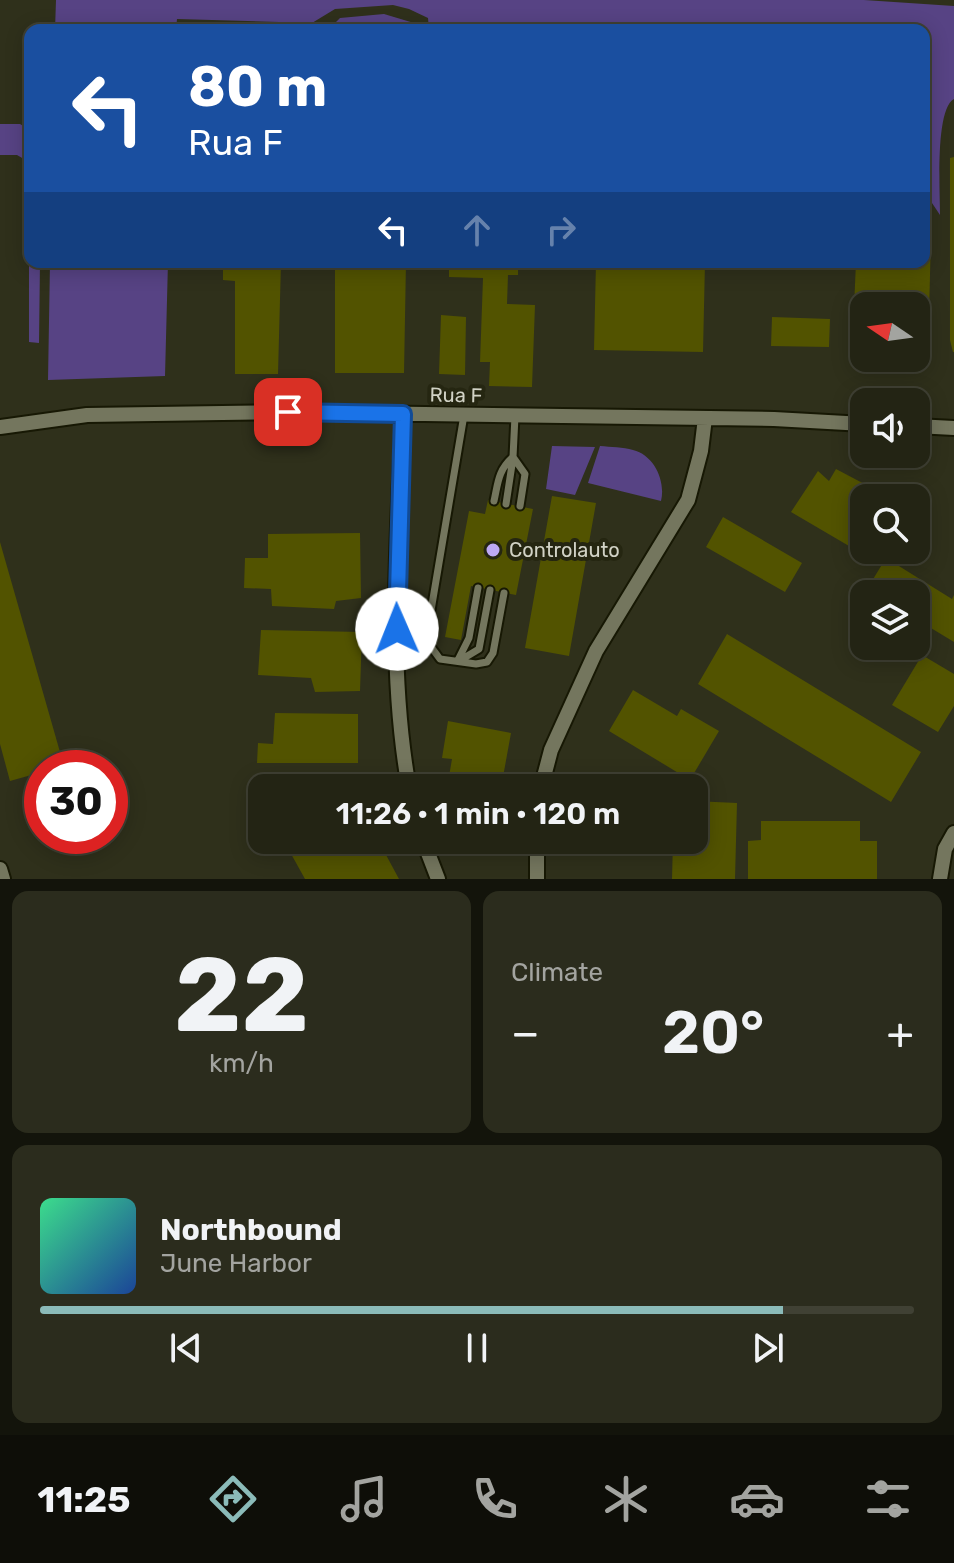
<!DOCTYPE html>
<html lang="en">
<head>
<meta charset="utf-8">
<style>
	body { margin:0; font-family:Rubik,sans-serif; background:#2b2c1d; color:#f1f3f6; height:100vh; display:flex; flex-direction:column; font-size:30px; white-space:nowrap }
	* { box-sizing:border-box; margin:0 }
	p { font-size:26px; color:#a3a4a0 }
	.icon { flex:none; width:44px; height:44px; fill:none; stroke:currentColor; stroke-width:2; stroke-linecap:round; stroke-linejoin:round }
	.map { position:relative; height:879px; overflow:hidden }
	.details { display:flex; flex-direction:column; gap:12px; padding:12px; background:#13140b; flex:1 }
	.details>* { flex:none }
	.banner { position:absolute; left:24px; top:24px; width:906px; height:244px; border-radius:16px; box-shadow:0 4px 20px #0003,0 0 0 2px #404134; background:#1a4fa0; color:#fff; overflow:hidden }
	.needle { width:52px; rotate:283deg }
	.controls { position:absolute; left:850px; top:292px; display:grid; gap:16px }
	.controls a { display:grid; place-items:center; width:80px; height:80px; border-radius:16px; background:#232414; box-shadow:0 4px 20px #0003,0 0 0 2px #404134; font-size:40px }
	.speed { position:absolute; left:24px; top:750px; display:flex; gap:16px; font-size:40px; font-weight:700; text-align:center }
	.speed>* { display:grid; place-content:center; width:104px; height:104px; border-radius:50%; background:#232414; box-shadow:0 4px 20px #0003,0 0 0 2px #404134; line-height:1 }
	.speed .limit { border:12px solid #d22; background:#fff; color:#111 }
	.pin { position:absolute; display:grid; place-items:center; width:68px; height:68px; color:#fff; margin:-34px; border-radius:16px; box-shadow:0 4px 12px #0006 }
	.me { position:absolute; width:88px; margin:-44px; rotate:359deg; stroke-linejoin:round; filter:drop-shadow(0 0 6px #0008) }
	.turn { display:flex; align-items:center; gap:28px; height:168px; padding:0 32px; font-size:36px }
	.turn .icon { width:104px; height:104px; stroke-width:2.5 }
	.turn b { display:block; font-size:56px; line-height:68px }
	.lanes { display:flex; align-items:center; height:76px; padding:0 32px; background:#0003; justify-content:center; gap:40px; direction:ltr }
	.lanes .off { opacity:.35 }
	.big { font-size:60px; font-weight:600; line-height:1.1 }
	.details .tile { flex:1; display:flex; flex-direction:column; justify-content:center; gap:12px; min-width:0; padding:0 28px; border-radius:16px; background:#2b2c1d }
	.details .dial { align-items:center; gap:0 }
	.dial b { font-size:104px; line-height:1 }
	.song { display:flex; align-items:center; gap:24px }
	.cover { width:96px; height:96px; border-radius:12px; background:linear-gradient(135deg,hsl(150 70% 55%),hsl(220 70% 35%)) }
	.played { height:8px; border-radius:4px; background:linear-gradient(90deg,#8bbbb9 85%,#404134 85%) }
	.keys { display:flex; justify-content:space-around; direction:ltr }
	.heat { display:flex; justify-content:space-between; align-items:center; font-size:44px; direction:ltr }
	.details .tiles { flex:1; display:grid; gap:12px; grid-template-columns:1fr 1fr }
	.tile:last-child { grid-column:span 2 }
	.trip { position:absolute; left:248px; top:774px; width:460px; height:80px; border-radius:16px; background:#232414; box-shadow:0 4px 20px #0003,0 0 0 2px #404134; font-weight:600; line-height:80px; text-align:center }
	.dock { display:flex; height:128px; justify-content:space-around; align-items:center; background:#0e0e08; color:#a3a4a0 }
	.dock .icon { width:56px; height:56px }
	.dock .current { color:#8bbbb9 }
	.dock b { font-size:36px; color:#f1f3f6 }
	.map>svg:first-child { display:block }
</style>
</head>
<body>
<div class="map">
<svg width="954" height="879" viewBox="0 0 954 879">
	<rect width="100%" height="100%" fill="#2f301b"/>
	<!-- green -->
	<path fill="#574384" d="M 56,0 L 864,0 L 954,6 L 954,99 C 935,109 940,192 940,215 L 924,191 L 924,30 L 429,30 L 428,18 L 409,9 L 393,5 L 335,9 L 312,23 L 177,19 L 176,30 L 55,30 Z
		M 384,14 L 414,23 L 416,30 L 328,30 L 340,18 Z
		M 0,124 L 20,124 L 30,130 L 30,262 L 40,262 L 39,343 L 29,342 L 29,162 L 17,155 L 0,155 Z
		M 50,262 L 168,262 L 165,376 L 48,380 Z
		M 552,446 L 595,447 L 575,495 L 546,489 Z
		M 600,446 C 611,447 623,447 633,450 C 654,455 666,481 661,501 L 588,483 Z"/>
	<!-- building -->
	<path fill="#525300" d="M 954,157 L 954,352 L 953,352 L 950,340 L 950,158 Z
		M 924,235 L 931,235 L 928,356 L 916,355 L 916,306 L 864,306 L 864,353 L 852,352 L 856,262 L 924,262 Z
		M 223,262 L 281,262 L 278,374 L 235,374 L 235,281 L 223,280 Z
		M 335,262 L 406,262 L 404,373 L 335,373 Z
		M 449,262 L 518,262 L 518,275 L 508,275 L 507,304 L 535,305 L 532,387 L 489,386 L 490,362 L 480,362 L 483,278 L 449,277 Z
		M 596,262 L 705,262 L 703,352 L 594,350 Z
		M 441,315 L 466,317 L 465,375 L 439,374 Z
		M 772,317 L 830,319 L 829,347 L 771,346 Z
		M 836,469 L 891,498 L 864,498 L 864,550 L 887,550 L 878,563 L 791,512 L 818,471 L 829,481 Z
		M 552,496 L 596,503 L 569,656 L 525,648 Z
		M 488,500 L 533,509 L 516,595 L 471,586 L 461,640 L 445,637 L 469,511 L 485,514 Z
		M 723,517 L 802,563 L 785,592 L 706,547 Z
		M 360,533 L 361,598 L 336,601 L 334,609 L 272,606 L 271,589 L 244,588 L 245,558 L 268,558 L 268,534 Z
		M 0,542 L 64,766 L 42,768 L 42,772 L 10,781 L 0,744 Z
		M 886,558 L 952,599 L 954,595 L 954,642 L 916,619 L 916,594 L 875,594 L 867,589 Z
		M 261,630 L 362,632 L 360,691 L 315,692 L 311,678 L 258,675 Z
		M 727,634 L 921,752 L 891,802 L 698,684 Z
		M 922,655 L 954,674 L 954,706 L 938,732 L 892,705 Z
		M 633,690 L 677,716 L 681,709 L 719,731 L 690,780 L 609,731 Z
		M 275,713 L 358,714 L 358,763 L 257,763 L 258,743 L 273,744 Z
		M 448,721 L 511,733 L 501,788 L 447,788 L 452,759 L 442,758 Z
		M 694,801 L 737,803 L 735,879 L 672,879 L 673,840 L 694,840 Z
		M 761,821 L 860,821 L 860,841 L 877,841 L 877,879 L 748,879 L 748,841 L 761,840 Z
		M 310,840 L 378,840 L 399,879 L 305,879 L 290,852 Z
		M 460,840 L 492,840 L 490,851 L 459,845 Z"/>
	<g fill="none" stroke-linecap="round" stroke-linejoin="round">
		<!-- lane casing -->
		<g stroke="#171804" stroke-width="11">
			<path id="lane" d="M 464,415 L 426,640 L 440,659 L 476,664 L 487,662 L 493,653 L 504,593
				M 513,457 L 525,474 L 520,506
				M 494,501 C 498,483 498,470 513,457 L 515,416
				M 506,504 L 513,458
				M 458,660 L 469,638 L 478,588
				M 459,661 L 479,649 L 490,590"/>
		</g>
		<!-- street casing -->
		<g stroke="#171804" stroke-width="18">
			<path id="street" d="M 403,414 C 398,538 387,665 409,788
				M 916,426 L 954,428
				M 0,427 L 87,415 L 288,412 L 774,419 L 864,424
				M 541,788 L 551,750 L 596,651 L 688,500 L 701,451 L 705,418
				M 423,840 L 438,879
				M 0,869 L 3,879
				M 537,879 L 537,840
				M 940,879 L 945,849 L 954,833"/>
		</g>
		<!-- lane -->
		<use href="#lane" stroke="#74765e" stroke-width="7"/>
		<!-- street -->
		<use href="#street" stroke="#74765e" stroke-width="14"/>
	</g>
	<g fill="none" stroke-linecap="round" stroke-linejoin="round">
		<!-- route casing -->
		<g stroke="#114b97" stroke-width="20">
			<path id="route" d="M 288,412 L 403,414 L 397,629"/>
		</g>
		<!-- route -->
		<use href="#route" stroke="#1a73e8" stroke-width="14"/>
	</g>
	<!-- markers -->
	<circle fill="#bda9f5" stroke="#252611" stroke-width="3" cx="493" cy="550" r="8"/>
	<g text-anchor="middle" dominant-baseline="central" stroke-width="8" stroke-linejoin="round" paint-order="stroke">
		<!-- street labels -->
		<g font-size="20" fill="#d1d2c5" stroke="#252611">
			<text transform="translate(456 395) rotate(1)">Rua F</text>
		</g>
		<!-- poi labels -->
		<g font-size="20" fill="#d1d2c5" stroke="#252611" text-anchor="start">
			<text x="509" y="550">Controlauto</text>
		</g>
	</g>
</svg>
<div class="controls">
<a><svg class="needle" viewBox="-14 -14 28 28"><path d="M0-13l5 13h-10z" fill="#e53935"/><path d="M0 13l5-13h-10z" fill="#a3a4a0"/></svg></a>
<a><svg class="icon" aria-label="sound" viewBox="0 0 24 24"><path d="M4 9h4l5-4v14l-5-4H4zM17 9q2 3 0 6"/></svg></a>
<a><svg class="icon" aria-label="search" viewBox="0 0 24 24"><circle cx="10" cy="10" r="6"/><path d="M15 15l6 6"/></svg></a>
<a><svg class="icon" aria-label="layers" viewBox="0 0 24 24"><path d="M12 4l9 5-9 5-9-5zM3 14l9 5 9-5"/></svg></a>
</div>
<div class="speed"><div class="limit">30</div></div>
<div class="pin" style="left:288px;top:412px;background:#d93025"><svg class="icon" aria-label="arrive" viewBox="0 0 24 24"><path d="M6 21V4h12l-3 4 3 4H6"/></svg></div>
<svg class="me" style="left:397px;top:629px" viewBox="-20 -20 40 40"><circle r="19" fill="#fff"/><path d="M0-13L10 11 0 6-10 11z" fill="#1a73e8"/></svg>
<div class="trip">11:26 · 1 min · 120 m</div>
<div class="banner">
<div class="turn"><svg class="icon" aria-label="left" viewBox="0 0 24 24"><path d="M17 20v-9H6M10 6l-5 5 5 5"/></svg><div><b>80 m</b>Rua F</div></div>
<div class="lanes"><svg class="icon" aria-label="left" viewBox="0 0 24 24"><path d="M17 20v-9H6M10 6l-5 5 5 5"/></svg><svg class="icon off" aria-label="ahead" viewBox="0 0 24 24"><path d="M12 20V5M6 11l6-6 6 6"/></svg><svg class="icon off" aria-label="right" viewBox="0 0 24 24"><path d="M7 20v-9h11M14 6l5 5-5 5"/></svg></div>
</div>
</div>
<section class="details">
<div class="tiles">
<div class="tile dial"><b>22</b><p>km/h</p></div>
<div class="tile"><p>Climate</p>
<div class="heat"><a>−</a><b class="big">20°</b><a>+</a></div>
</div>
<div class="tile">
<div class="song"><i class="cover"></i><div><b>Northbound</b><p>June Harbor</p></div></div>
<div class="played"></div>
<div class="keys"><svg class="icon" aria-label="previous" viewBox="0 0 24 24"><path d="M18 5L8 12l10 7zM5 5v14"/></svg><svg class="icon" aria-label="pause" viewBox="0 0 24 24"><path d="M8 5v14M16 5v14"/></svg><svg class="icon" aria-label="next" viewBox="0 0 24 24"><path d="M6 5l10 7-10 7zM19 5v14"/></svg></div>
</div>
</div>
</section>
<nav class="dock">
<b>11:25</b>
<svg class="icon current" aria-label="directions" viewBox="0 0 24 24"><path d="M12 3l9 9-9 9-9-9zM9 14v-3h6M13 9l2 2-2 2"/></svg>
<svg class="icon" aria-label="music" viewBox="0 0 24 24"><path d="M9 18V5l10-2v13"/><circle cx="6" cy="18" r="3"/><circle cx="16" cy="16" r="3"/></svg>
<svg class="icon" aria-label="phone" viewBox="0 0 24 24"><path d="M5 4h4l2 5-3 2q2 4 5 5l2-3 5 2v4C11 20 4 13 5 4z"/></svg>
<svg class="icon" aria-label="climate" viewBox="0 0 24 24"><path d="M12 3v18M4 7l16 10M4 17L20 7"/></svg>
<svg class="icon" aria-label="car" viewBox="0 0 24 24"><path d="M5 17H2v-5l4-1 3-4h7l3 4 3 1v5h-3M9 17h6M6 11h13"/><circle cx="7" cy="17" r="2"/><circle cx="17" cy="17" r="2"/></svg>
<svg class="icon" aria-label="filters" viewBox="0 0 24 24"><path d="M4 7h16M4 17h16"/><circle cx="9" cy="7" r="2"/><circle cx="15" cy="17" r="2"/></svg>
</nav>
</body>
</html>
